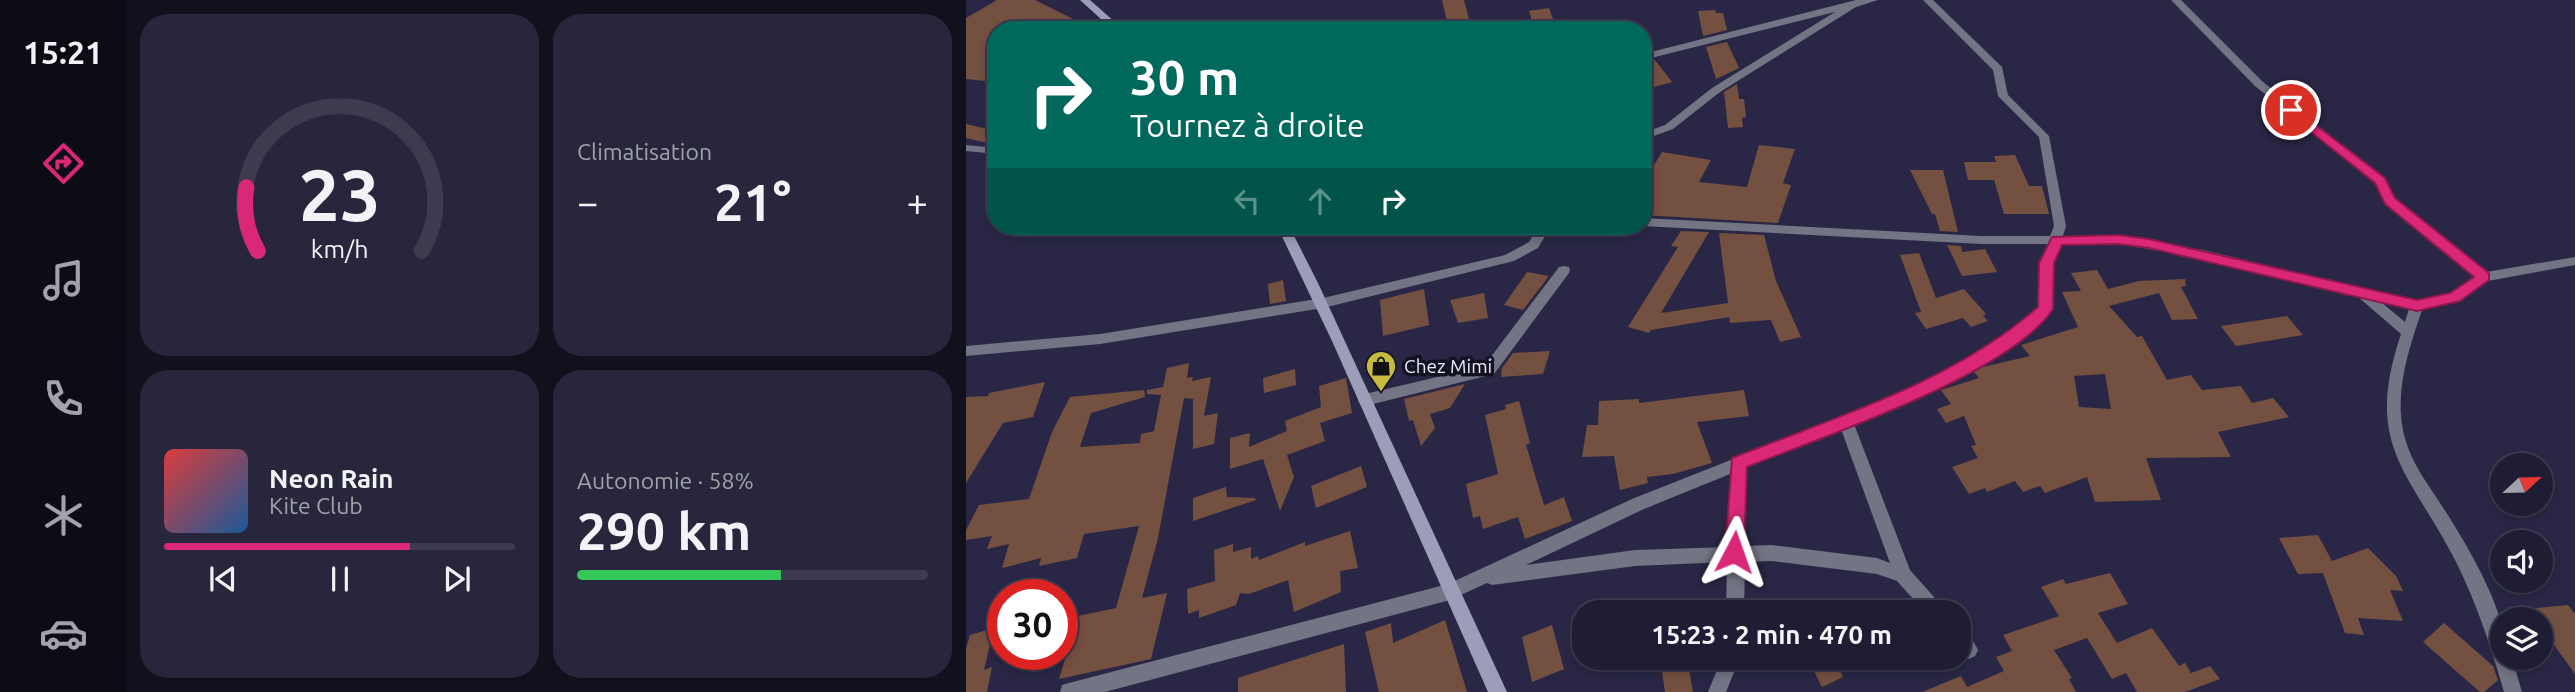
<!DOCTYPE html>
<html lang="fr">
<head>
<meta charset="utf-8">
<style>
	body { margin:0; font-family:Ubuntu,sans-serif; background:#27263c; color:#f1f3f6; height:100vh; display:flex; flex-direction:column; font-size:26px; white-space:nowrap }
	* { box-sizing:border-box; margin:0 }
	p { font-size:23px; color:#a1a2ac }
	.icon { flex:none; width:38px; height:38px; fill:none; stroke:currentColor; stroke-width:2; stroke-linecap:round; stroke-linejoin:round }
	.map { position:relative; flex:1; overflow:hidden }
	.drawer { display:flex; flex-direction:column; gap:14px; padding:14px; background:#11101d; width:840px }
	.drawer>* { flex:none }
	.hud { position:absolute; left:21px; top:21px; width:665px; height:214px; border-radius:28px; box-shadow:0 4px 10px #0003,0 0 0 2px #3c3b4f; background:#00695c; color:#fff; overflow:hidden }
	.needle { width:46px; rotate:68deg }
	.buttons { position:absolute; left:1524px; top:453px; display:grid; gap:14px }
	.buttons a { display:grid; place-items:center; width:63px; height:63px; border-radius:50%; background:#1f1d34; box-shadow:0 4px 10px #0003,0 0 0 2px #3c3b4f; font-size:35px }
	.speed { position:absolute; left:21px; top:579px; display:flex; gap:14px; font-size:35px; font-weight:700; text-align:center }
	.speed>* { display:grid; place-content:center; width:91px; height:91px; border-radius:50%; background:#1f1d34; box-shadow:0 4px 10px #0003,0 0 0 2px #3c3b4f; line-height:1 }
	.speed .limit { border:10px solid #d22; background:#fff; color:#111 }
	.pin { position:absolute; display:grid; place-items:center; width:60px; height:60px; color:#fff; margin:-30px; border:4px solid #fff; border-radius:50%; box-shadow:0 2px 7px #0007 }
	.me { position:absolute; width:77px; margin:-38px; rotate:4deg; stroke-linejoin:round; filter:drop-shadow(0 0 5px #0008) }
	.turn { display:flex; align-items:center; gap:24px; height:147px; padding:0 28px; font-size:32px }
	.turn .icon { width:91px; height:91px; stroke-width:2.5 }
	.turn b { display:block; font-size:49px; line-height:60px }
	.lanes { display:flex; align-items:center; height:66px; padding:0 28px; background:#0003; justify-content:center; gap:35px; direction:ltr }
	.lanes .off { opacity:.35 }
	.big { font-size:52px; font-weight:700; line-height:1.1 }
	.drawer .widget { flex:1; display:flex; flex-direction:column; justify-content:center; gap:10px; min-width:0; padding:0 24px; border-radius:28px; background:#27263c }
	.drawer .dial { align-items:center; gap:0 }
	.dial svg { height:182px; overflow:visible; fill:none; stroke:#3c3b4f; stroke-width:7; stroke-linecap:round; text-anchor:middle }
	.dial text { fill:#f1f3f6; stroke:none }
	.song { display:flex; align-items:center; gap:21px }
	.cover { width:84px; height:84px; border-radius:10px; background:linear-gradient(135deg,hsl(0 70% 55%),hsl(210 70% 35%)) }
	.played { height:7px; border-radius:4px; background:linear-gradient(90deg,#db2777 70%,#3c3b4f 70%) }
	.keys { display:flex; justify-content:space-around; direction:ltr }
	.heat { display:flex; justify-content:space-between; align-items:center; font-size:38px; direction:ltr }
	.charge { height:10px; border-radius:5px; background:linear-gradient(90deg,#34c759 58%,#3c3b4f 0) }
	.drawer .tiles { flex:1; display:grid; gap:14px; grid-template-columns:repeat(2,1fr) }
	.trip { position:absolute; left:606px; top:600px; width:399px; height:70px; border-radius:28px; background:#1f1d34; box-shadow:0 4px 10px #0003,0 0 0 2px #3c3b4f; font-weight:700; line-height:70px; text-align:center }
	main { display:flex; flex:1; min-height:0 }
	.menu { display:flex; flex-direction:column; width:126px; justify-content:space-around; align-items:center; background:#0c0c15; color:#a1a2ac }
	.menu .icon { width:49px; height:49px }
	.menu .selected { color:#db2777 }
	.menu b { font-size:32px; color:#f1f3f6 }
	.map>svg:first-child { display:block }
</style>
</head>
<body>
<main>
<nav class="menu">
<b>15:21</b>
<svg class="icon selected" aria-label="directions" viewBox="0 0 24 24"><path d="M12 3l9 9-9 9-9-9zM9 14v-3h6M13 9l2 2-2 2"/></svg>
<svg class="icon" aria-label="music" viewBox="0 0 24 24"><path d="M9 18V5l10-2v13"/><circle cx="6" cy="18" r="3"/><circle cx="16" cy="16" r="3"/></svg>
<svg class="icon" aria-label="phone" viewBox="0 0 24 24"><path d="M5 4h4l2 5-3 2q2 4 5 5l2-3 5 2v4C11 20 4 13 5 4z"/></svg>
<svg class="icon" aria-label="climate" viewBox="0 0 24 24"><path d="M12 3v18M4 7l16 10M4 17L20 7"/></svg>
<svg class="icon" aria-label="car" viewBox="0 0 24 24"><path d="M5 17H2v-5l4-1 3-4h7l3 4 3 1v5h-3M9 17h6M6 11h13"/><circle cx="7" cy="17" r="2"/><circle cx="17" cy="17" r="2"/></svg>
</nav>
<section class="drawer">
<div class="tiles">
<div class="widget dial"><svg viewBox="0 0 100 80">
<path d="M14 69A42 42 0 1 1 86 69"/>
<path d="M14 69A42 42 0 0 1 9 41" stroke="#db2777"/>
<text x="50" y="56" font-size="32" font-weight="700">23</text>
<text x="50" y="72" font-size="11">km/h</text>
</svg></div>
<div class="widget"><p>Climatisation</p>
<div class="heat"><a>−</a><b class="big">21°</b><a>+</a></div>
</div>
<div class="widget">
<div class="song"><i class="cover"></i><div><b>Neon Rain</b><p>Kite Club</p></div></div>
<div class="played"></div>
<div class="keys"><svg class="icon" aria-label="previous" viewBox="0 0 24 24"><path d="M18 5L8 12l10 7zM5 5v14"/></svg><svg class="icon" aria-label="pause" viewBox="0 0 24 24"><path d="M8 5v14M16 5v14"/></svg><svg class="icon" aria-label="next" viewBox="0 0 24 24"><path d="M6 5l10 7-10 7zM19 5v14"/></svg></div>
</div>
<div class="widget"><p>Autonomie · 58%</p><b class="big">290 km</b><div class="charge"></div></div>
</div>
</section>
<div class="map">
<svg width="1609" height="692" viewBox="0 0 1609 692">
	<rect width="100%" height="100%" fill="#292745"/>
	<!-- building -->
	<path fill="#745040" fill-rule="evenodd" d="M 31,0 L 69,0 L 129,30 L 30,30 L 30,82 L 0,79 L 0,18 Z
		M 476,0 L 498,0 L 506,30 L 483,30 Z
		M 583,8 L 591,30 L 569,30 L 563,11 Z
		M 749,10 L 750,13 L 757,13 L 761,30 L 737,36 L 732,11 Z
		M 761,42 L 773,68 L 750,79 L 740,47 Z
		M 689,60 L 706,82 L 677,90 L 677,62 Z
		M 771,84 L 773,99 L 778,99 L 780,117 L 776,118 L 777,127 L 762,128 L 758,92 Z
		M 0,124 L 30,131 L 30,145 L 0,138 Z
		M 793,145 L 829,149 L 817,183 L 825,185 L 812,223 L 677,215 L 677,183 L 696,152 L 745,160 L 733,182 L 781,187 Z
		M 1049,155 L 1063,186 L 1076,186 L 1083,214 L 1038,214 L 1028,180 L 1002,180 L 998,162 L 1030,162 L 1028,156 Z
		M 944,170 L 977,170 L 992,232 L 974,231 L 969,214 L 966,214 Z
		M 715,231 L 743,232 L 695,313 L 762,303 L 753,233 L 798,235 L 810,281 L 835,337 L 814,342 L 805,320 L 764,323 L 763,317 L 685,330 L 683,333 L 662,327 L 712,247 L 705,246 Z
		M 981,245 L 995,246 L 996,252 L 1019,249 L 1031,272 L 996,276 Z
		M 953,253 L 970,298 L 998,289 L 1020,314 L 1017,316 L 1022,321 L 1005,327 L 997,318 L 960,329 L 949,313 L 955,312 L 934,255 Z
		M 1131,270 L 1142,289 L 1173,281 L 1219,279 L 1220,286 L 1215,287 L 1232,319 L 1206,320 L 1193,293 L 1143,306 L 1171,337 L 1176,336 L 1201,380 L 1225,375 L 1236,390 L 1275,386 L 1286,403 L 1307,398 L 1323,417 L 1252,432 L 1265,457 L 1180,458 L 1195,500 L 1129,502 L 1121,477 L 1079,493 L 1074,486 L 1057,492 L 1049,481 L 1021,492 L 1019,488 L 1003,494 L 986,467 L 1012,458 L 1005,446 L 1010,445 L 998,416 L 980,423 L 971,409 L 985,404 L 975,390 L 1013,378 L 1008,372 L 1017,367 L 1064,356 L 1055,345 L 1112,327 L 1096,292 L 1115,291 L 1105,273 ZM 1139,374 L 1145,409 L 1113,407 L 1108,376 Z
		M 561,272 L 583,276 L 557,310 L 538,305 Z
		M 317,280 L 320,301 L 304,304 L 302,284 Z
		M 458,289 L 463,325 L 417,336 L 414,300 Z
		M 518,293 L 522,318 L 492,323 L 484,300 Z
		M 1321,316 L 1337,335 L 1270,346 L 1255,326 Z
		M 584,351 L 577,374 L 535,377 L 536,368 L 547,353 Z
		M 223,363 L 221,378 L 227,377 L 226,381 L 245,377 L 238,416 L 252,413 L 248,444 L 227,449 L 227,399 L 218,398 L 192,538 L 176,598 L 201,593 L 185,659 L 93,679 L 112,616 L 150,608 L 173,526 L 118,534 L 111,558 L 73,566 L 75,558 L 36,568 L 43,544 L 21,549 L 26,536 L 0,540 L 0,530 L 13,505 L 63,499 L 86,432 L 104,397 L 178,390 L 179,397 L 125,413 L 114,447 L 174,443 L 175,434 L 188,431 L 195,395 L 181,394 L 181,390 L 197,387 L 201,368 Z
		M 329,369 L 330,385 L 298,393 L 297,378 Z
		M 380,378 L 386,413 L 354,423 L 359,441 L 321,455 L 328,477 L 314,511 L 297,459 L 264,469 L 264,438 L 284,433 L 283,447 L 321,431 L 319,421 L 355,407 L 353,386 Z
		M 79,382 L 67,417 L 37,423 L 0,483 L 0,397 L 22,396 L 23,393 Z
		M 499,384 L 484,408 L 464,414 L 469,428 L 455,446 L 447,420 L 443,421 L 438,399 Z
		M 778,390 L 783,416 L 731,422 L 746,463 L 707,474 L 681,477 L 682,483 L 654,490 L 648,456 L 616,457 L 621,425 L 632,425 L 633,401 L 673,399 L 673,403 Z
		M 553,401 L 564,443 L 560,445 L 578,505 L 598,497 L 606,521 L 559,539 L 552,517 L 517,529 L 514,516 L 507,518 L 500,484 L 532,474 L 519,415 L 540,409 L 539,405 Z
		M 395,466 L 401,487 L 350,508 L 345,486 Z
		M 260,487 L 261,497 L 289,498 L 290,500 L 227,521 L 227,498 Z
		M 384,531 L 392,568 L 374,571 L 375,592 L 328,612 L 322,580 L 283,594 L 274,593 L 270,605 L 233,618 L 233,610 L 222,614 L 221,589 L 249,581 L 248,550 L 267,544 L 267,552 L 285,547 L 285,559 L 292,556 L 293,560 L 339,542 L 339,546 Z
		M 1352,535 L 1366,561 L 1402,548 L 1430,576 L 1437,591 L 1424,590 L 1437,621 L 1392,618 L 1398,635 L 1379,633 L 1357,573 L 1332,574 L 1313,538 Z
		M 1144,573 L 1162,604 L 1132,613 L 1151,643 L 1186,628 L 1213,666 L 1219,663 L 1225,673 L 1244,666 L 1254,679 L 1219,692 L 1171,692 L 1160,673 L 1146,679 L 1121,638 L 1088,650 L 1106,678 L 1103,679 L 1110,692 L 956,692 L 995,676 L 1001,687 L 1038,671 L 1030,657 L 1046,651 L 1037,635 L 1093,616 L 1075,587 L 1097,579 L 1100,584 Z
		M 1602,605 L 1609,614 L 1609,674 L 1575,627 L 1575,620 L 1570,620 L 1562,609 Z
		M 479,620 L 501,692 L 413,692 L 399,632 L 425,623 L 427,643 Z
		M 1478,623 L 1527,666 L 1532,680 L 1518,692 L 1514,692 L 1457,642 Z
		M 586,625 L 598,669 L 566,682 L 556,637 Z
		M 28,628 L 18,670 L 26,667 L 21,692 L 0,692 L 0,649 L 4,635 Z
		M 378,644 L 380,692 L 272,692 L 272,678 Z
		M 694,658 L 721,658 L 727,692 L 699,692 Z
		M 869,660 L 877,677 L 856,687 L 847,669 Z"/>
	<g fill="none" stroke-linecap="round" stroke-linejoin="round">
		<!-- street -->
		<path fill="#737484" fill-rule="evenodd" d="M 890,0 L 912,0 L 890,7 L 754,92 L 707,129 L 677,140 L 677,133 L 699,125 L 746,88 L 869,12 L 677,60 L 677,54 Z
			M 957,0 L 967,0 L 1036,67 L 1042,95 L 1083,136 L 1100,226 L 1097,236 L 1152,236 L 1237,250 L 1451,301 L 1485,294 L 1509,277 L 1419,204 L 1409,183 L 1289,86 L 1205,0 L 1215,0 L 1297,82 L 1418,178 L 1428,199 L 1520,272 L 1609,257 L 1609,265 L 1522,281 L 1494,301 L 1456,310 C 1443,348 1429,390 1437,430 C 1443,460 1460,481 1476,506 C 1497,538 1527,589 1536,626 C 1538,636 1536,648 1536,658 L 1546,658 L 1556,692 L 1538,692 C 1525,647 1511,604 1490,562 C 1443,470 1397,447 1435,334 L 1391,296 L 1237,258 L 1152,244 L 1094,244 L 1087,263 L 1086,309 L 1079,320 L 1014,366 L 959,395 L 888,424 L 944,570 L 976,606 L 979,612 L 959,612 L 931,581 L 911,574 L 805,561 L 779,562 L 778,612 L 760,612 L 761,562 L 669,566 L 526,585 L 521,583 L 484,600 L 139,692 L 94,692 L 96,685 L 103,683 L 482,584 L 666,499 L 949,387 L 1004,358 L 1069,314 L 1072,309 L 1075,263 L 1081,244 L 1015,244 L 676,226 L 677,218 L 1015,236 L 1084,236 L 1088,226 L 1073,137 L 1032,96 L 1027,70 ZM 1415,302 L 1443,309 L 1439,322 ZM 875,429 L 924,563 L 911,558 L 805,545 L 779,546 L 780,468 ZM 764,474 L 762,547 L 669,550 L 560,565 L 678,509 Z
			M 0,145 L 30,148 L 30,154 L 0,151 Z
			M 573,226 L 585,226 L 572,248 L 548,261 L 357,308 L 134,344 L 0,356 L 0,346 L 134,334 L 357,298 L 539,255 L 563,242 Z
			M 598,266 L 603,267 L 604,270 L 603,273 L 528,374 L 399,406 L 394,404 L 392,400 L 394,396 L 399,394 L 518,366 L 593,267 Z
			M 992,629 C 1001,633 1008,641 1012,650 L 1009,656 L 1003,659 L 992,652 Z
			M 756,658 L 774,658 L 760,692 L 742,692 Z"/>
		<!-- secondary -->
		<path fill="#9c9db6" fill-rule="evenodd" d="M 114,0 L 124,0 L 158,30 L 147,30 Z
			M 311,226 L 323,226 L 352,283 L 541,692 L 522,692 L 366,341 Z"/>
	</g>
	<!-- route -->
	<path fill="#db2777" stroke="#8e194d" stroke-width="2" d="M 1325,106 L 1419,178 L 1429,198 L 1523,273 L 1523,280 L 1494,301 L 1451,311 L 1183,248 L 1152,244 L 1096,245 L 1088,263 L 1087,309 C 1044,375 856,437 781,467 L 778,552 L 775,558 L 768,561 L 762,558 L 759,552 L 766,458 C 872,416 985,383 1072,307 L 1073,263 L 1086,237 L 1152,235 L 1183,239 L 1451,300 L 1484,293 L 1508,277 L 1419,204 L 1409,183 L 1320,112 L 1319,110 Z"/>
	<!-- icons -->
	<defs>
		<g id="shop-pin" transform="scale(1.575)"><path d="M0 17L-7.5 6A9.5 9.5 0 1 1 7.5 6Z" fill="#c6bb3c" stroke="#121220"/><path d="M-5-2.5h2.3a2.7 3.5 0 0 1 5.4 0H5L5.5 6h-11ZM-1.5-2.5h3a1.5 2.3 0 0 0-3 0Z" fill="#111"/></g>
	</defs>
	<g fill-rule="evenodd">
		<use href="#shop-pin" x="415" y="366"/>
	</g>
	<g text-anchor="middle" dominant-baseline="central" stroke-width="7" stroke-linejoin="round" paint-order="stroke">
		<!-- poi labels -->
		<g font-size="19" fill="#e9e9fd" stroke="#121220" text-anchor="start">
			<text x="438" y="366">Chez Mimi</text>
		</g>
	</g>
</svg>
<div class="buttons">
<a><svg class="needle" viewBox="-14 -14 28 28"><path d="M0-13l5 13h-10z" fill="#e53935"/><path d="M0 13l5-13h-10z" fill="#a1a2ac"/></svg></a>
<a><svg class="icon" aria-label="sound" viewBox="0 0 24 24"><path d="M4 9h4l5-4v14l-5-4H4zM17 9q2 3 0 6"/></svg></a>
<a><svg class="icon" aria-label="layers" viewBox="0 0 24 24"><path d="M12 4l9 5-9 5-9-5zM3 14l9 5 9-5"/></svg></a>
</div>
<div class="speed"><div class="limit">30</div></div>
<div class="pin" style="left:1325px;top:110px;background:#d93025"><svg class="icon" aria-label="arrive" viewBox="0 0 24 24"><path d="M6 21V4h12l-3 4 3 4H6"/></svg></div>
<svg class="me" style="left:768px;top:552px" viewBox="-20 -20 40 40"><path d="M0-17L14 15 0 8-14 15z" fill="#db2777" stroke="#fff" stroke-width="4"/></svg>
<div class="trip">15:23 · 2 min · 470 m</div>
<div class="hud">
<div class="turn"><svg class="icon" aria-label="right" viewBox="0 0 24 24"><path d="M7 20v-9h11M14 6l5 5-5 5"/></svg><div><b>30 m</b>Tournez à droite</div></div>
<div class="lanes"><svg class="icon off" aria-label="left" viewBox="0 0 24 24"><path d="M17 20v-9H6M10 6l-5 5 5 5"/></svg><svg class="icon off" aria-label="ahead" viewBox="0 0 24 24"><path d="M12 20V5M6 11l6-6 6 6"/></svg><svg class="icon" aria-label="right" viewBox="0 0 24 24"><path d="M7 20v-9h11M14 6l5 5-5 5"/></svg></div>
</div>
</div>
</main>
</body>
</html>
